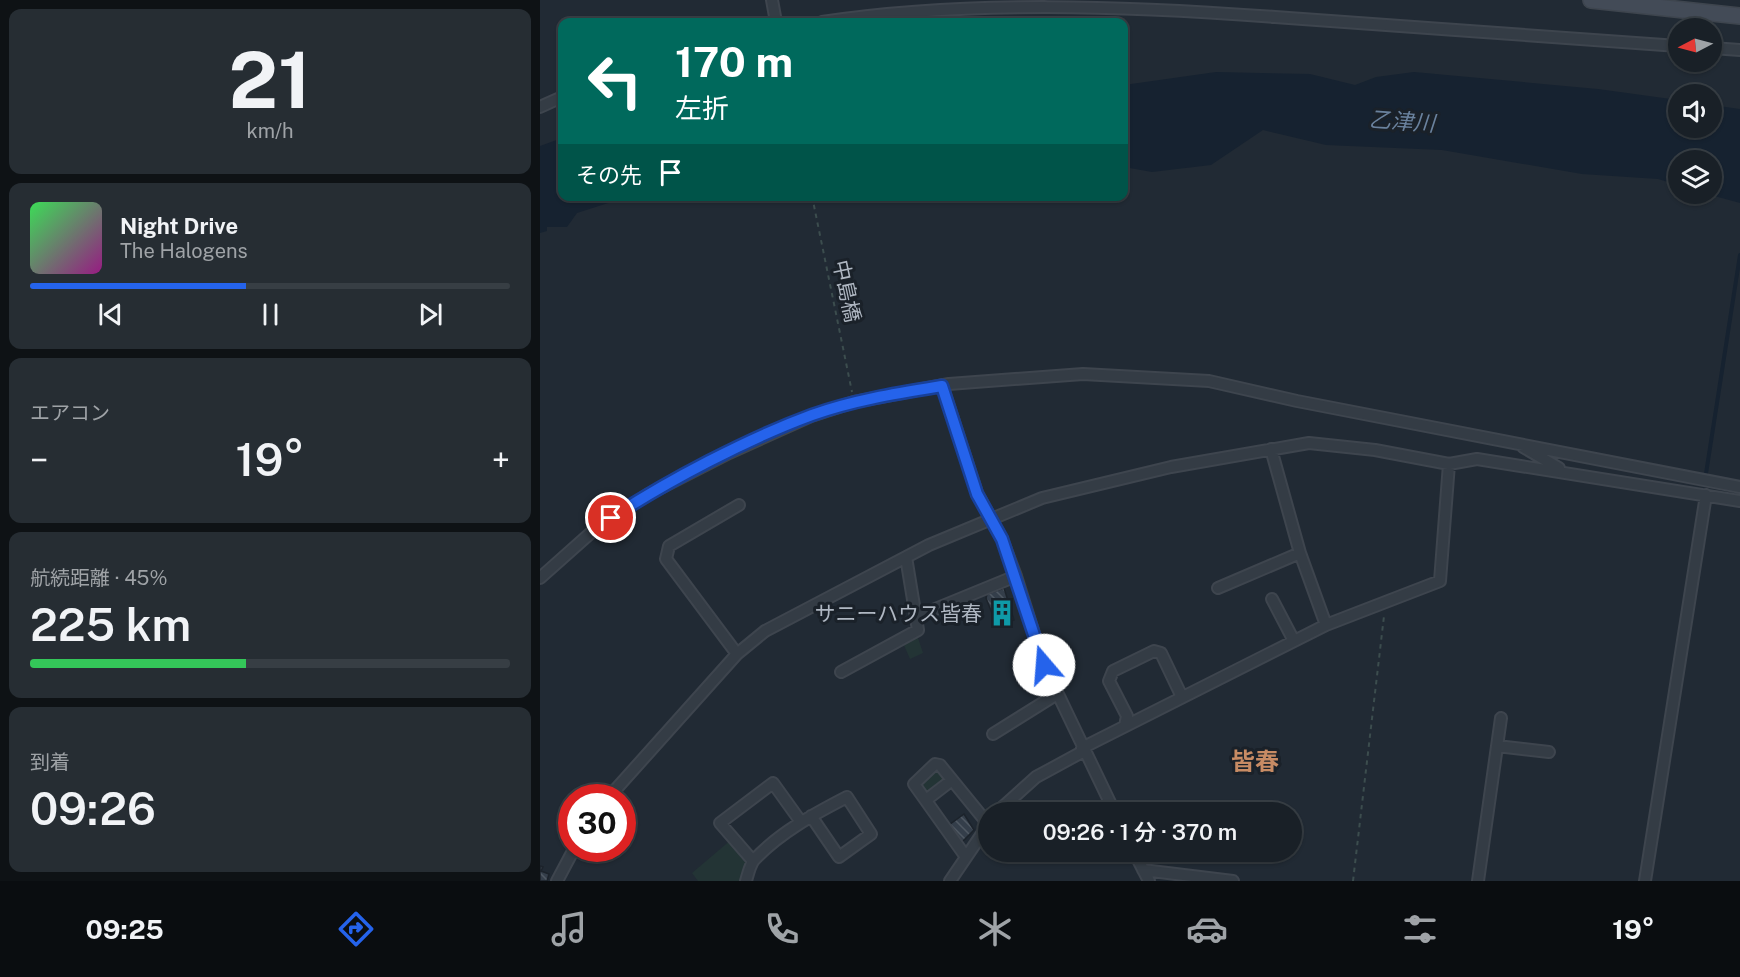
<!DOCTYPE html>
<html lang="ja">
<head>
<meta charset="utf-8">
<style>
	body { margin:0; font-family:"Public Sans","Noto Sans JP",sans-serif; background:#262d33; color:#f1f3f6; height:100vh; display:flex; flex-direction:column; font-size:22px; white-space:nowrap }
	* { box-sizing:border-box; margin:0 }
	p { font-size:20px; color:#9fa3a7 }
	.icon { flex:none; width:33px; height:33px; fill:none; stroke:currentColor; stroke-width:2; stroke-linecap:round; stroke-linejoin:round }
	.map { position:relative; flex:1; overflow:hidden }
	.drawer { display:flex; flex-direction:column; gap:9px; padding:9px; background:#0e1215; width:540px }
	.drawer>* { flex:none }
	.top-card { position:absolute; left:18px; top:18px; width:570px; height:183px; border-radius:12px; box-shadow:0 2px 4px #0004,0 0 0 2px #373e44; background:#00695c; color:#fff; overflow:hidden }
	.needle { width:39px; rotate:264deg }
	.tools { position:absolute; left:1128px; top:18px; display:grid; gap:12px }
	.tools a { display:grid; place-items:center; width:54px; height:54px; border-radius:50%; background:#192027; box-shadow:0 2px 4px #0004,0 0 0 2px #373e44; font-size:30px }
	.speed { position:absolute; left:18px; top:784px; display:flex; gap:12px; font-size:30px; font-weight:700; text-align:center }
	.speed>* { display:grid; place-content:center; width:78px; height:78px; border-radius:50%; background:#192027; box-shadow:0 2px 4px #0004,0 0 0 2px #373e44; line-height:1 }
	.speed .limit { border:9px solid #d22; background:#fff; color:#111 }
	.pin { position:absolute; display:grid; place-items:center; width:51px; height:51px; color:#fff; margin:-26px; border:3px solid #fff; border-radius:50%; box-shadow:0 2px 6px #0007 }
	.me { position:absolute; width:66px; margin:-33px; rotate:342deg; stroke-linejoin:round; filter:drop-shadow(0 0 4px #0008) }
	.turn { display:flex; align-items:center; gap:21px; height:126px; padding:0 18px; font-size:27px }
	.turn .icon { width:78px; height:78px; stroke-width:2.5 }
	.turn b { display:block; font-size:42px; line-height:51px }
	.then { display:flex; align-items:center; height:57px; padding:0 18px; background:#0003; gap:12px; font-size:22px }
	.big { font-size:45px; font-weight:600; line-height:1.1 }
	.drawer .card { flex:1; display:flex; flex-direction:column; justify-content:center; gap:9px; min-width:0; padding:0 21px; border-radius:12px; background:#262d33 }
	.drawer .dial { align-items:center; gap:0 }
	.dial b { font-size:78px; line-height:1 }
	.song { display:flex; align-items:center; gap:18px }
	.cover { width:72px; height:72px; border-radius:9px; background:linear-gradient(135deg,hsl(130 70% 55%),hsl(310 70% 35%)) }
	.played { height:6px; border-radius:3px; background:linear-gradient(90deg,#2563eb 45%,#373e44 45%) }
	.keys { display:flex; justify-content:space-around; direction:ltr }
	.heat { display:flex; justify-content:space-between; align-items:center; font-size:33px; direction:ltr }
	.charge { height:9px; border-radius:4px; background:linear-gradient(90deg,#34c759 45%,#373e44 0) }
	.trip { position:absolute; left:438px; top:802px; width:324px; height:60px; border-radius:30px; background:#192027; box-shadow:0 2px 4px #0004,0 0 0 2px #373e44; font-weight:600; line-height:60px; text-align:center }
	.tab-bar { display:flex; height:96px; justify-content:space-around; align-items:center; background:#0a0d10; color:#9fa3a7 }
	.tab-bar .icon { width:42px; height:42px }
	.tab-bar .current { color:#2563eb }
	.tab-bar b { font-size:27px; color:#f1f3f6 }
	main { display:flex; flex:1; min-height:0 }
	.map>svg:first-child { display:block }
</style>
</head>
<body>
<main>
<section class="drawer">
<div class="card dial"><b>21</b><p>km/h</p></div>
<div class="card">
<div class="song"><i class="cover"></i><div><b>Night Drive</b><p>The Halogens</p></div></div>
<div class="played"></div>
<div class="keys"><svg class="icon" aria-label="previous" viewBox="0 0 24 24"><path d="M18 5L8 12l10 7zM5 5v14"/></svg><svg class="icon" aria-label="pause" viewBox="0 0 24 24"><path d="M8 5v14M16 5v14"/></svg><svg class="icon" aria-label="next" viewBox="0 0 24 24"><path d="M6 5l10 7-10 7zM19 5v14"/></svg></div>
</div>
<div class="card"><p>エアコン</p>
<div class="heat"><a>−</a><b class="big">19°</b><a>+</a></div>
</div>
<div class="card"><p>航続距離 · 45%</p><b class="big">225 km</b><div class="charge"></div></div>
<div class="card"><p>到着</p><b class="big">09:26</b></div>
</section>
<div class="map">
<svg width="1200" height="881" viewBox="0 0 1200 881">
	<defs>
		<pattern id="building-back-hatch" width="6" height="6" patternUnits="userSpaceOnUse" patternTransform="scale(1.5)"><rect width="6" height="6" fill="#343e4a"/><path d="M-1 5l2 2M0 0l6 6M5-1l2 2" fill="none" stroke="#4f5862"/></pattern>
	</defs>
	<rect width="100%" height="100%" fill="#212a34"/>
	<!-- green -->
	<path fill="#233435" d="M 377,635 L 383,653 L 370,659 L 363,643 Z
		M 396,768 L 405,778 L 405,782 L 389,794 L 384,793 L 380,782 Z
		M 192,839 L 213,861 L 206,881 L 158,881 L 152,873 Z"/>
	<!-- water -->
	<path fill="#162230" d="M 676,72 L 770,74 L 815,85 L 836,77 L 874,72 L 1058,89 L 1138,100 L 1138,128 L 1172,128 L 1172,105 L 1200,109 L 1200,203 L 1167,194 L 1172,194 L 1172,160 L 1138,160 L 1138,185 L 1118,179 L 1042,174 L 902,150 L 786,145 L 723,130 L 671,165 L 612,172 L 584,167 L 584,85 Z
		M 22,138 L 22,196 L 87,197 L 37,213 L 27,227 L 7,227 L 7,231 L 0,233 L 0,146 Z"/>
	<g fill="none" stroke-linecap="round" stroke-linejoin="round">
		<!-- stream -->
		<path stroke="#162230" stroke-width="4" d="M 1165,480 L 1200,255"/>
	</g>
	<!-- building -->
	<path fill="url(#building-back-hatch)" stroke="#1c232b" stroke-width="1.5" d="M 464,588 L 474,620 L 457,626 L 446,598 L 447,594 Z
		M 424,814 L 434,830 L 422,842 L 409,825 Z
		M 0,866 L 3,867 L 1,871 L 9,874 L 7,881 L 0,881 Z"/>
	<g fill="none" stroke-linecap="round" stroke-linejoin="round">
		<!-- street casing -->
		<g stroke="#3e454e" stroke-width="14">
			<path id="street" d="M 232,0 L 236,22
				M 282,22 C 429,0 586,6 735,17 C 869,27 1004,36 1138,46
				M 1172,48 L 1200,50
				M 0,107 L 22,97
				M 402,385 L 437,493 L 462,539 L 476,576 L 504,665 L 575,813
				M 983,447 L 1019,468
				M 731,449 L 760,553 L 786,625
				M 0,578 L 54,530 L 107,495 L 189,453 L 271,416 L 314,402 L 409,384 L 543,374 L 669,381 L 757,401 L 1200,487
				M 678,588 L 760,553
				M 732,599 L 754,641
				M 376,617 L 476,576
				M 197,654 L 126,559 L 129,546 L 199,505
				M 301,672 L 378,630 L 366,557
				M 585,726 L 587,716 L 569,681 L 573,671 L 614,651 L 621,653 L 642,697
				M 453,734 L 517,694
				M 957,746 L 1009,752
				M 542,748 L 786,625 L 900,581 L 909,464
				M 68,798 L 197,654 L 225,631 L 389,545 L 502,498 L 631,467 L 769,443 L 835,450 L 909,464 L 937,459 L 1200,501
				M 386,800 L 412,780
				M 456,813 L 496,777 L 544,751
				M 594,852 L 609,881
				M 426,857 L 374,784 L 395,764 L 400,765 L 448,824
				M 213,861 L 180,823 L 233,783 L 261,822
				M 603,870 L 693,881
				M 17,881 L 34,849
				M 206,881 C 208,874 210,865 214,860 C 239,833 274,814 307,797 L 331,834 L 299,857 L 271,816
				M 410,881 L 448,825
				M 938,881 L 961,718
				M 1105,881 L 1166,495"/>
		</g>
		<!-- secondary casing -->
		<g stroke="#3e454e" stroke-width="18">
			<path id="secondary" d="M 1051,0 L 1200,16"/>
		</g>
		<!-- path -->
		<path stroke="#3c4d4e" stroke-width="2" stroke-dasharray="4.5 4.5" stroke-linecap="butt" d="M 272,196 L 312,392
			M 813,881 L 844,616"/>
		<!-- street -->
		<use href="#street" stroke="#343c45" stroke-width="10"/>
		<!-- secondary -->
		<use href="#secondary" stroke="#434b57" stroke-width="15"/>
	</g>
	<g fill="none" stroke-linecap="round" stroke-linejoin="round">
		<!-- route casing -->
		<g stroke="#184099" stroke-width="15">
			<path id="route" d="M 71,518 C 129,480 207,439 272,415 C 314,400 359,393 402,386 L 437,494 L 462,539 L 504,665"/>
		</g>
		<!-- route -->
		<use href="#route" stroke="#2563eb" stroke-width="10"/>
	</g>
	<!-- icons -->
	<defs>
		<g id="building-bare" transform="scale(2.07)"><path d="M-4-6H4V6H1V3H-1V6H-4ZM-2.5-4.3h1.7v1.8h-1.7ZM.8-4.3h1.7v1.8H.8ZM-2.5-1h1.7V.8h-1.7ZM.8-1h1.7V.8H.8Z" fill="#0f9aa8" stroke="#1a2129" stroke-width="2.5" paint-order="stroke"/></g>
	</defs>
	<g fill-rule="evenodd">
		<use href="#building-bare" x="462" y="613"/>
	</g>
	<g text-anchor="middle" dominant-baseline="central" stroke-width="6" stroke-linejoin="round" paint-order="stroke">
		<!-- street labels -->
		<g font-size="21" fill="#afb7c2" stroke="#1a2129">
			<text transform="translate(307 291) rotate(78)">中島橋</text>
		</g>
		<!-- poi labels -->
		<g font-size="21" fill="#afb7c2" stroke="#1a2129" text-anchor="end">
			<text x="442" y="613">サニーハウス皆春</text>
		</g>
		<!-- water labels -->
		<g font-size="22" font-style="italic" fill="#6a829e" stroke="#1a2129">
			<text transform="translate(862 121) rotate(4)">乙津川</text>
		</g>
		<!-- quarter labels -->
		<g font-size="24" font-weight="bold" fill="#c78b64" stroke="#1a2129">
			<text x="715" y="761">皆春</text>
		</g>
	</g>
</svg>
<div class="tools">
<a><svg class="needle" viewBox="-14 -14 28 28"><path d="M0-13l5 13h-10z" fill="#e53935"/><path d="M0 13l5-13h-10z" fill="#9fa3a7"/></svg></a>
<a><svg class="icon" aria-label="sound" viewBox="0 0 24 24"><path d="M4 9h4l5-4v14l-5-4H4zM17 9q2 3 0 6"/></svg></a>
<a><svg class="icon" aria-label="layers" viewBox="0 0 24 24"><path d="M12 4l9 5-9 5-9-5zM3 14l9 5 9-5"/></svg></a>
</div>
<div class="speed"><div class="limit">30</div></div>
<div class="pin" style="left:71px;top:518px;background:#d93025"><svg class="icon" aria-label="arrive" viewBox="0 0 24 24"><path d="M6 21V4h12l-3 4 3 4H6"/></svg></div>
<svg class="me" style="left:504px;top:665px" viewBox="-20 -20 40 40"><circle r="19" fill="#fff"/><path d="M0-13L10 11 0 6-10 11z" fill="#2563eb"/></svg>
<div class="trip">09:26 · 1 分 · 370 m</div>
<div class="top-card">
<div class="turn"><svg class="icon" aria-label="left" viewBox="0 0 24 24"><path d="M17 20v-9H6M10 6l-5 5 5 5"/></svg><div><b>170 m</b>左折</div></div>
<div class="then">その先<svg class="icon" aria-label="arrive" viewBox="0 0 24 24"><path d="M6 21V4h12l-3 4 3 4H6"/></svg></div>
</div>
</div>
</main>
<nav class="tab-bar">
<b>09:25</b>
<svg class="icon current" aria-label="directions" viewBox="0 0 24 24"><path d="M12 3l9 9-9 9-9-9zM9 14v-3h6M13 9l2 2-2 2"/></svg>
<svg class="icon" aria-label="music" viewBox="0 0 24 24"><path d="M9 18V5l10-2v13"/><circle cx="6" cy="18" r="3"/><circle cx="16" cy="16" r="3"/></svg>
<svg class="icon" aria-label="phone" viewBox="0 0 24 24"><path d="M5 4h4l2 5-3 2q2 4 5 5l2-3 5 2v4C11 20 4 13 5 4z"/></svg>
<svg class="icon" aria-label="climate" viewBox="0 0 24 24"><path d="M12 3v18M4 7l16 10M4 17L20 7"/></svg>
<svg class="icon" aria-label="car" viewBox="0 0 24 24"><path d="M5 17H2v-5l4-1 3-4h7l3 4 3 1v5h-3M9 17h6M6 11h13"/><circle cx="7" cy="17" r="2"/><circle cx="17" cy="17" r="2"/></svg>
<svg class="icon" aria-label="filters" viewBox="0 0 24 24"><path d="M4 7h16M4 17h16"/><circle cx="9" cy="7" r="2"/><circle cx="15" cy="17" r="2"/></svg>
<b>19°</b>
</nav>
</body>
</html>
